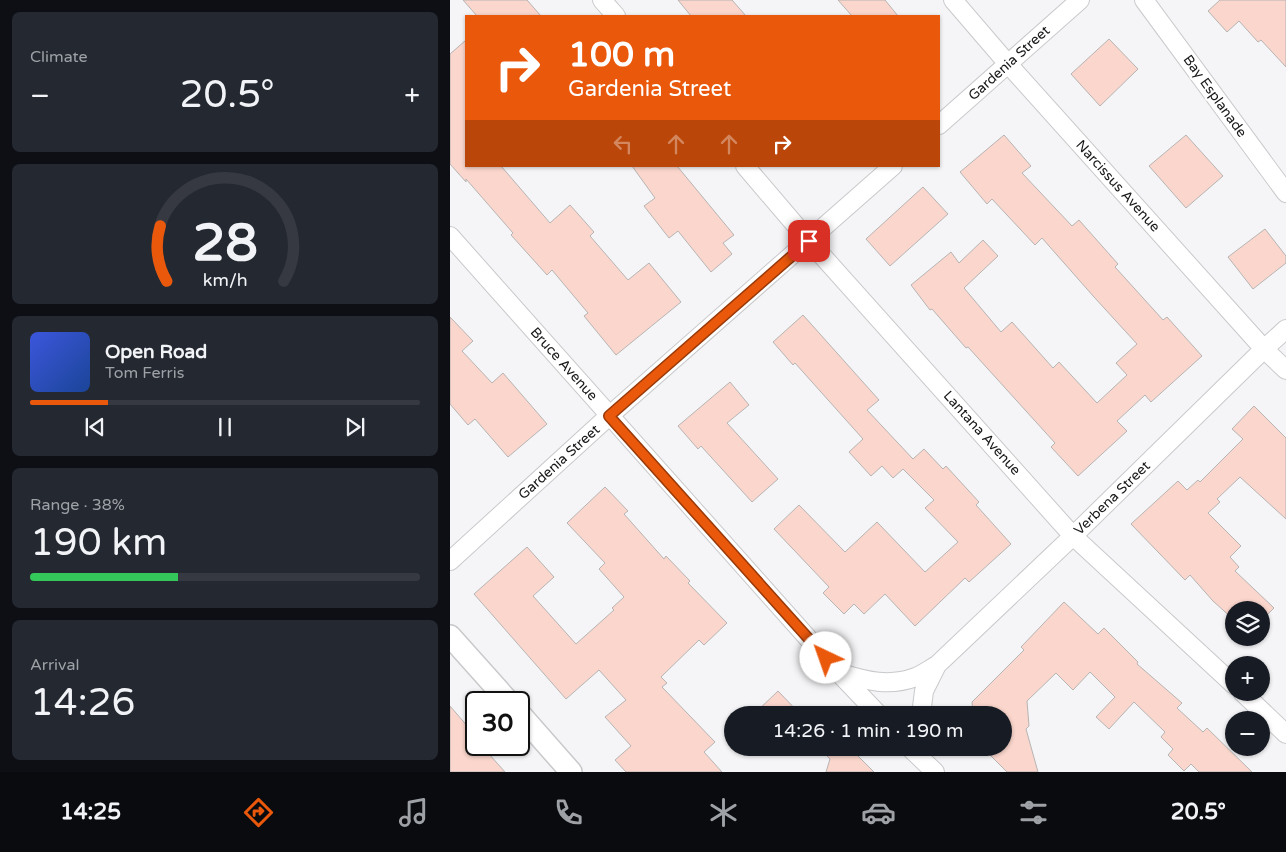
<!DOCTYPE html>
<html lang="en">
<head>
<meta charset="utf-8">
<style>
	body { margin:0; font-family:"Varela Round",sans-serif; background:#242831; color:#f1f3f6; height:100vh; display:flex; flex-direction:column; font-size:19px; white-space:nowrap }
	* { box-sizing:border-box; margin:0 }
	p { font-size:16px; color:#9ea1a6 }
	.icon { flex:none; width:28px; height:28px; fill:none; stroke:currentColor; stroke-width:2; stroke-linecap:round; stroke-linejoin:round }
	.map { position:relative; flex:1; overflow:hidden }
	.details { display:flex; flex-direction:column; gap:12px; padding:12px; background:#0d0f14; width:450px }
	.details>* { flex:none }
	.banner { position:absolute; left:15px; top:15px; width:475px; height:152px; border-radius:0px; box-shadow:0 1px 4px #0004; background:#ea580c; color:#fff; overflow:hidden }
	.tools { position:absolute; left:775px; top:601px; display:grid; gap:10px }
	.tools a { display:grid; place-items:center; width:45px; height:45px; border-radius:50%; background:#171b24; box-shadow:0 1px 4px #0004; font-size:25px }
	.speed { position:absolute; left:15px; top:691px; display:flex; gap:10px; font-size:25px; font-weight:700; text-align:center }
	.speed>* { display:grid; place-content:center; width:65px; height:65px; border-radius:50%; background:#171b24; box-shadow:0 1px 4px #0004; line-height:1 }
	.speed .limit { border:2px solid #111; border-radius:8px; background:#fff; color:#111 }
	.pin { position:absolute; display:grid; place-items:center; width:42px; height:42px; color:#fff; margin:-21px; border-radius:10px; box-shadow:0 2px 8px #0006 }
	.me { position:absolute; width:55px; margin:-28px; rotate:318deg; stroke-linejoin:round; filter:drop-shadow(0 0 4px #0008) }
	.turn { display:flex; align-items:center; gap:18px; height:105px; padding:0 20px; font-size:22px }
	.turn .icon { width:65px; height:65px; stroke-width:2.5 }
	.turn b { display:block; font-size:35px; line-height:42px }
	.lanes { display:flex; align-items:center; height:48px; padding:0 20px; background:#0003; justify-content:center; gap:25px; direction:ltr }
	.lanes .off { opacity:.35 }
	.big { font-size:38px; font-weight:600; line-height:1.1 }
	.details .card { flex:1; display:flex; flex-direction:column; justify-content:center; gap:8px; min-width:0; padding:0 18px; border-radius:8px; background:#242831 }
	.details .dial { align-items:center; gap:0 }
	.dial svg { height:130px; overflow:visible; fill:none; stroke:#363941; stroke-width:7; stroke-linecap:round; text-anchor:middle }
	.dial text { fill:#f1f3f6; stroke:none }
	.song { display:flex; align-items:center; gap:15px }
	.cover { width:60px; height:60px; border-radius:8px; background:linear-gradient(135deg,hsl(230 70% 55%),hsl(220 70% 35%)) }
	.played { height:5px; border-radius:2px; background:linear-gradient(90deg,#ea580c 20%,#363941 20%) }
	.keys { display:flex; justify-content:space-around; direction:ltr }
	.heat { display:flex; justify-content:space-between; align-items:center; font-size:28px; direction:ltr }
	.charge { height:8px; border-radius:4px; background:linear-gradient(90deg,#34c759 38%,#363941 0) }
	.trip { position:absolute; left:274px; top:706px; width:288px; height:50px; border-radius:25px; background:#171b24; box-shadow:0 1px 4px #0004; font-weight:600; line-height:50px; text-align:center }
	.tab-bar { display:flex; height:80px; justify-content:space-around; align-items:center; background:#090b0e; color:#9ea1a6 }
	.tab-bar .icon { width:35px; height:35px }
	.tab-bar .active { color:#ea580c }
	.tab-bar b { font-size:22px; color:#f1f3f6 }
	main { display:flex; flex:1; min-height:0 }
	.map>svg:first-child { display:block }
</style>
</head>
<body>
<main>
<section class="details">
<div class="card"><p>Climate</p>
<div class="heat"><a>−</a><b class="big">20.5°</b><a>+</a></div>
</div>
<div class="card dial"><svg viewBox="0 0 100 80">
<path d="M14 69A42 42 0 1 1 86 69"/>
<path d="M14 69A42 42 0 0 1 10 35" stroke="#ea580c"/>
<text x="50" y="56" font-size="32" font-weight="700">28</text>
<text x="50" y="72" font-size="11">km/h</text>
</svg></div>
<div class="card">
<div class="song"><i class="cover"></i><div><b>Open Road</b><p>Tom Ferris</p></div></div>
<div class="played"></div>
<div class="keys"><svg class="icon" aria-label="previous" viewBox="0 0 24 24"><path d="M18 5L8 12l10 7zM5 5v14"/></svg><svg class="icon" aria-label="pause" viewBox="0 0 24 24"><path d="M8 5v14M16 5v14"/></svg><svg class="icon" aria-label="next" viewBox="0 0 24 24"><path d="M6 5l10 7-10 7zM19 5v14"/></svg></div>
</div>
<div class="card"><p>Range · 38%</p><b class="big">190 km</b><div class="charge"></div></div>
<div class="card"><p>Arrival</p><b class="big">14:26</b></div>
</section>
<div class="map">
<svg width="836" height="772" viewBox="0 0 836 772">
	<rect width="100%" height="100%" fill="#f5f5f7"/>
	<!-- building -->
	<path fill="#fad6cc" stroke="#b7b4b4" d="M 13,0 L 77,0 L 91,16 L 27,16 Z
		M 228,0 L 282,0 L 296,16 L 241,16 Z
		M 388,0 L 435,0 L 448,16 L 402,16 Z
		M 770,0 L 836,0 L 836,67 L 811,40 L 808,42 L 789,21 L 777,32 L 758,11 Z
		M 659,39 L 688,69 L 650,106 L 621,74 Z
		M 16,40 L 16,166 L 51,166 L 100,223 L 120,205 L 144,232 L 140,236 L 178,280 L 199,263 L 231,302 L 166,355 L 134,316 L 138,313 L 102,270 L 97,275 L 61,235 L 63,233 L 16,179 L 16,182 L 0,164 L 0,54 Z
		M 554,135 L 581,166 L 572,173 L 622,226 L 629,220 L 668,264 L 665,267 L 713,320 L 717,317 L 752,356 L 701,402 L 695,395 L 667,421 L 677,431 L 628,476 L 601,447 L 605,443 L 518,347 L 516,348 L 482,309 L 480,310 L 461,285 L 501,252 L 509,263 L 533,240 L 548,256 L 514,288 L 551,332 L 562,322 L 603,368 L 609,362 L 647,403 L 677,375 L 666,363 L 687,344 L 644,297 L 592,238 L 585,245 L 542,199 L 537,204 L 510,172 Z
		M 736,135 L 773,176 L 736,208 L 699,166 Z
		M 182,166 L 227,166 L 284,235 L 273,243 L 282,254 L 261,272 L 228,231 L 219,238 L 194,206 L 205,198 Z
		M 473,187 L 498,214 L 440,266 L 416,239 Z
		M 815,229 L 836,256 L 836,263 L 803,289 L 778,257 Z
		M 353,315 L 429,400 L 417,410 L 463,459 L 474,449 L 493,469 L 496,466 L 529,502 L 526,505 L 561,544 L 519,582 L 515,578 L 465,626 L 435,594 L 414,614 L 404,604 L 394,614 L 373,593 L 379,587 L 324,529 L 349,505 L 395,552 L 427,522 L 475,572 L 508,542 L 475,508 L 484,500 L 453,469 L 443,478 L 432,466 L 421,476 L 399,452 L 413,439 L 345,363 L 343,365 L 323,342 Z
		M 0,317 L 23,341 L 12,351 L 42,383 L 53,373 L 97,424 L 58,457 L 25,419 L 18,425 L 0,404 Z
		M 280,382 L 299,405 L 277,423 L 328,479 L 302,502 L 251,446 L 248,449 L 228,426 Z
		M 804,406 L 836,438 L 836,519 L 790,477 L 767,499 L 770,502 L 758,513 L 791,546 L 780,557 L 789,567 L 785,571 L 824,608 L 811,621 L 811,610 L 784,610 L 784,620 L 763,601 L 740,575 L 735,580 L 681,524 L 728,481 L 737,490 L 748,480 L 750,482 L 793,439 L 782,429 Z
		M 155,487 L 178,511 L 174,514 L 214,559 L 216,556 L 240,581 L 238,583 L 277,623 L 254,645 L 249,640 L 211,677 L 217,683 L 212,687 L 265,742 L 254,752 L 272,772 L 176,772 L 165,760 L 181,746 L 155,717 L 176,700 L 149,670 L 116,699 L 24,594 L 77,547 L 104,577 L 83,596 L 126,644 L 164,610 L 162,608 L 174,597 L 149,569 L 155,563 L 117,523 Z
		M 614,602 L 648,634 L 654,628 L 688,662 L 687,664 L 732,703 L 727,708 L 753,732 L 757,728 L 802,772 L 749,772 L 741,764 L 734,771 L 718,755 L 723,749 L 711,737 L 715,732 L 684,702 L 659,729 L 646,717 L 665,697 L 640,672 L 623,690 L 606,673 L 577,701 L 579,726 L 576,729 L 588,772 L 557,772 L 533,748 L 552,748 L 552,715 L 523,715 L 522,702 L 574,650 L 571,647 Z
		M 328,691 L 351,715 L 303,715 Z
		M 0,706 L 19,728 L 17,730 L 26,740 L 26,745 L 31,745 L 55,772 L 0,772 Z
		M 369,748 L 400,748 L 424,772 L 376,772 L 380,759 Z"/>
	<g fill="none" stroke-linecap="round" stroke-linejoin="round">
		<!-- minor casing -->
		<g stroke="#c8c9cb" stroke-width="20">
			<path id="minor" d="M 152,0 L 166,16
				M 503,0 L 558,64 L 814,349 L 836,370
				M 694,0 L 836,193
				M 489,125 L 630,0
				M 295,166 L 359,241 L 623,536 L 784,685
				M 0,236 L 388,672 L 429,715
				M 0,561 L 159,416 L 443,166
				M 391,673 C 417,681 439,687 466,677 C 473,674 480,669 487,665 L 623,536 L 814,349 L 836,329
				M 792,692 L 836,734
				M 471,715 L 474,691 L 487,665
				M 460,748 L 485,772"/>
		</g>
		<!-- tertiary casing -->
		<g stroke="#c8c9cb" stroke-width="24">
			<path id="tertiary" d="M 0,636 L 59,702
				M 69,713 L 121,772"/>
		</g>
		<!-- minor -->
		<use href="#minor" stroke="#fff" stroke-width="18"/>
		<!-- tertiary -->
		<use href="#tertiary" stroke="#fff" stroke-width="21"/>
	</g>
	<g fill="none" stroke-linecap="round" stroke-linejoin="round">
		<!-- route casing -->
		<g stroke="#983908" stroke-width="12">
			<path id="route" d="M 359,241 L 159,416 L 376,658"/>
		</g>
		<!-- route -->
		<use href="#route" stroke="#ea580c" stroke-width="9"/>
	</g>
	<g text-anchor="middle" dominant-baseline="central" stroke-width="4.5" stroke-linejoin="round" paint-order="stroke">
		<!-- street labels -->
		<g font-size="14" fill="#181819" stroke="#fff">
			<text transform="translate(559 63) rotate(-42)">Gardenia Street</text>
			<text transform="translate(765 96) rotate(54)">Bay Esplanade</text>
			<text transform="translate(668 186) rotate(48)">Narcissus Avenue</text>
			<text transform="translate(114 364) rotate(48)">Bruce Avenue</text>
			<text transform="translate(532 433) rotate(48)">Lantana Avenue</text>
			<text transform="translate(109 462) rotate(-42)">Gardenia Street</text>
			<text transform="translate(662 498) rotate(-44)">Verbena Street</text>
		</g>
	</g>
</svg>
<div class="tools">
<a><svg class="icon" aria-label="layers" viewBox="0 0 24 24"><path d="M12 4l9 5-9 5-9-5zM3 14l9 5 9-5"/></svg></a>
<a>+</a>
<a>−</a>
</div>
<div class="speed"><div class="limit">30</div></div>
<div class="pin" style="left:359px;top:241px;background:#d93025"><svg class="icon" aria-label="arrive" viewBox="0 0 24 24"><path d="M6 21V4h12l-3 4 3 4H6"/></svg></div>
<svg class="me" style="left:376px;top:658px" viewBox="-20 -20 40 40"><circle r="19" fill="#fff"/><path d="M0-13L10 11 0 6-10 11z" fill="#ea580c"/></svg>
<div class="trip">14:26 · 1 min · 190 m</div>
<div class="banner">
<div class="turn"><svg class="icon" aria-label="right" viewBox="0 0 24 24"><path d="M7 20v-9h11M14 6l5 5-5 5"/></svg><div><b>100 m</b>Gardenia Street</div></div>
<div class="lanes"><svg class="icon off" aria-label="left" viewBox="0 0 24 24"><path d="M17 20v-9H6M10 6l-5 5 5 5"/></svg><svg class="icon off" aria-label="ahead" viewBox="0 0 24 24"><path d="M12 20V5M6 11l6-6 6 6"/></svg><svg class="icon off" aria-label="ahead" viewBox="0 0 24 24"><path d="M12 20V5M6 11l6-6 6 6"/></svg><svg class="icon" aria-label="right" viewBox="0 0 24 24"><path d="M7 20v-9h11M14 6l5 5-5 5"/></svg></div>
</div>
</div>
</main>
<nav class="tab-bar">
<b>14:25</b>
<svg class="icon active" aria-label="directions" viewBox="0 0 24 24"><path d="M12 3l9 9-9 9-9-9zM9 14v-3h6M13 9l2 2-2 2"/></svg>
<svg class="icon" aria-label="music" viewBox="0 0 24 24"><path d="M9 18V5l10-2v13"/><circle cx="6" cy="18" r="3"/><circle cx="16" cy="16" r="3"/></svg>
<svg class="icon" aria-label="phone" viewBox="0 0 24 24"><path d="M5 4h4l2 5-3 2q2 4 5 5l2-3 5 2v4C11 20 4 13 5 4z"/></svg>
<svg class="icon" aria-label="climate" viewBox="0 0 24 24"><path d="M12 3v18M4 7l16 10M4 17L20 7"/></svg>
<svg class="icon" aria-label="car" viewBox="0 0 24 24"><path d="M5 17H2v-5l4-1 3-4h7l3 4 3 1v5h-3M9 17h6M6 11h13"/><circle cx="7" cy="17" r="2"/><circle cx="17" cy="17" r="2"/></svg>
<svg class="icon" aria-label="filters" viewBox="0 0 24 24"><path d="M4 7h16M4 17h16"/><circle cx="9" cy="7" r="2"/><circle cx="15" cy="17" r="2"/></svg>
<b>20.5°</b>
</nav>
</body>
</html>
